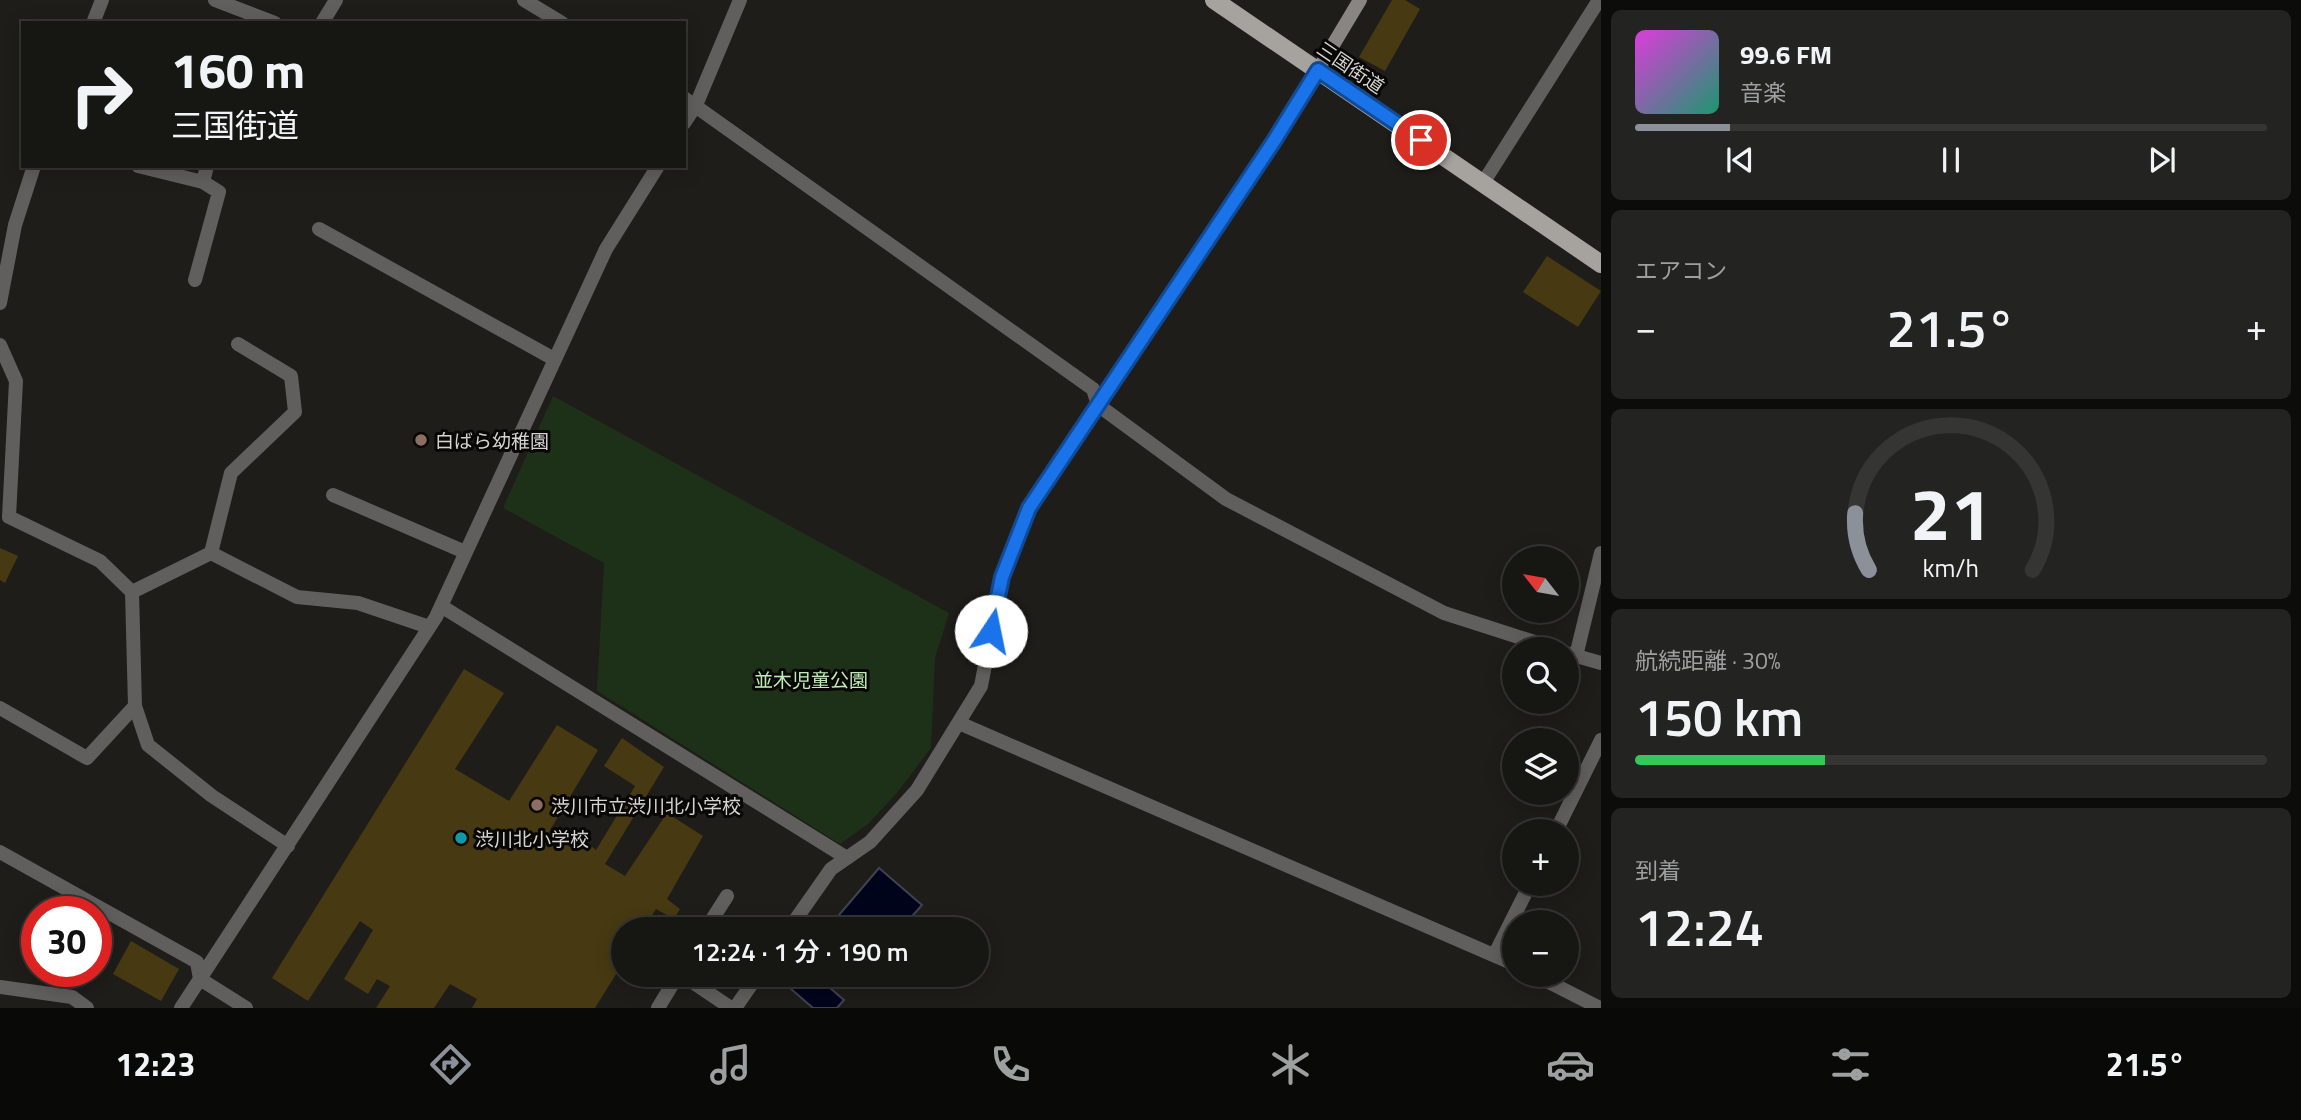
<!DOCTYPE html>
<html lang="ja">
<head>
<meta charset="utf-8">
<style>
	body { margin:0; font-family:"Titillium Web","Noto Sans JP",sans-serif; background:#232321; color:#f1f3f6; height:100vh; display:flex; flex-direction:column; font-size:26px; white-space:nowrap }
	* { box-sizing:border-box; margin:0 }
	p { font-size:23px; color:#9e9fa0 }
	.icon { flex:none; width:38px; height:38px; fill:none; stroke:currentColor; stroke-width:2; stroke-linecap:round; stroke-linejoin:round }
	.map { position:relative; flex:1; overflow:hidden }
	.details { display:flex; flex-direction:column; gap:10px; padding:10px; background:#0c0c0a; width:700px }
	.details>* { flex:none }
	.hud { position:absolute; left:21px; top:21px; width:665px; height:147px; border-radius:0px; box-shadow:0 4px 18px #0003,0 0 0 2px #353533; background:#161613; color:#f1f3f6; overflow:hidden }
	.needle { width:46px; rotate:301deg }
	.buttons { position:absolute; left:1502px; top:546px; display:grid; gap:14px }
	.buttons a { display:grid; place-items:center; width:77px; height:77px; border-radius:50%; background:#161613; box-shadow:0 4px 18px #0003,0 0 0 2px #353533; font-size:35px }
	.speed { position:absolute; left:21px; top:896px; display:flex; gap:14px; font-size:35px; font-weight:700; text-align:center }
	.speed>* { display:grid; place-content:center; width:91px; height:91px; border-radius:50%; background:#161613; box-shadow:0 4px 18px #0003,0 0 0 2px #353533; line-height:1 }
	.speed .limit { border:10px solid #d22; background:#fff; color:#111 }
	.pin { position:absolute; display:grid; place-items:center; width:60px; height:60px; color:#fff; margin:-30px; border:4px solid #fff; border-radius:50%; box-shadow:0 2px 7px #0007 }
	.me { position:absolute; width:77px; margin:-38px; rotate:11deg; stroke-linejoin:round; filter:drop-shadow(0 0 5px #0008) }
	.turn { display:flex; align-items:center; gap:24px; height:147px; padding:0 35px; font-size:32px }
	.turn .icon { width:91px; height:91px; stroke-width:2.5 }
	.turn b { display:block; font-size:49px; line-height:60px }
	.big { font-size:52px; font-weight:600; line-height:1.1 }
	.details .tile { flex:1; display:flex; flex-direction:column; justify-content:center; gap:10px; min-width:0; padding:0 24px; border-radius:10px; background:#232321 }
	.details .dial { align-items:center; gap:0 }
	.dial svg { height:182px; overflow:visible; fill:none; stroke:#353533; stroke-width:7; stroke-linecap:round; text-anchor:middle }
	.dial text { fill:#f1f3f6; stroke:none }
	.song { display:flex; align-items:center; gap:21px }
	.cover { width:84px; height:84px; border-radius:10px; background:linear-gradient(135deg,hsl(300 70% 55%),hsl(160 70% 35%)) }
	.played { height:7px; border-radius:4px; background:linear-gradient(90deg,#8c9099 15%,#353533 15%) }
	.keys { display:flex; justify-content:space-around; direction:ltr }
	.heat { display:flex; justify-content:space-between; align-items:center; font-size:38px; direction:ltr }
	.charge { height:10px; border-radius:5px; background:linear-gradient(90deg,#34c759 30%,#353533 0) }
	.trip { position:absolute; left:611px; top:917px; width:378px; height:70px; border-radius:35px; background:#161613; box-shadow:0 4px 18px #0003,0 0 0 2px #353533; font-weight:600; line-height:70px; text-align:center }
	.tabs { display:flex; height:112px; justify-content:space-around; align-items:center; background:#090908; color:#9e9fa0 }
	.tabs .icon { width:49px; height:49px }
	.tabs .current { color:#8c9099 }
	.tabs b { font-size:32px; color:#f1f3f6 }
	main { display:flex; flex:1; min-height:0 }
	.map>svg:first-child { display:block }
</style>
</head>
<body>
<main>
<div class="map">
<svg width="1601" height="1008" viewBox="0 0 1601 1008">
	<rect width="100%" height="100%" fill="#1e1d19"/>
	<!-- green -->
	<path fill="#1c3117" d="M 553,396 L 949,613 L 935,658 L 931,748 L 897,793 L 868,824 L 840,844 L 597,691 L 604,563 L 503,508 Z"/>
	<!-- water -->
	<path fill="#00041b" stroke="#404251" stroke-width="2" d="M 879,868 L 922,905 L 901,929 L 827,929 Z
		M 789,975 L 815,975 L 844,1000 L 837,1008 L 813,1008 L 783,982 Z"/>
	<!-- building -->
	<path fill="#473a12" d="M 1392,0 L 1405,0 L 1420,9 L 1385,71 L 1359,57 Z
		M 1547,256 L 1601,291 L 1578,327 L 1523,292 Z
		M 0,548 L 18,556 L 5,583 L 0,580 Z
		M 464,669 L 504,693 L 455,769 L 509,801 L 557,725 L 598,750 L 550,830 L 573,843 L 584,840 L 596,850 L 635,786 L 604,766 L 622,738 L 664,767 L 605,864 L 625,876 L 667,813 L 703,836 L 667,899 L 680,909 L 674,919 L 656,909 L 643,929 L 623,929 L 623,963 L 595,1008 L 472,1008 L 477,999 L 450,984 L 434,1008 L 376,1008 L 390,986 L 377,979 L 368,994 L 344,979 L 373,930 L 360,921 L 308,1001 L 272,978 Z
		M 131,941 L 179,969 L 161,1001 L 113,974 Z"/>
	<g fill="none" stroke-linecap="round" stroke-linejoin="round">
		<!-- lane -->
		<path stroke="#615f5e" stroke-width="14" d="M 138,166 L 203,182 L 207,166
			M 319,229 L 554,359
			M 195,280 L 219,192 L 203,182
			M 333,495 L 465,552
			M 211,553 L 297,597 L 358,603 L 429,627
			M 132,592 L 211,553 L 231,473 L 295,412 L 291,376 L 238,344
			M 1576,656 L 1601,553
			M 0,708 L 87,758 L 135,706
			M 1556,831 L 1601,740
			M 706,929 L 727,896
			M 1495,954 L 1530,884
			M 682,975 L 731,1008
			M 200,979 L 246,1008
			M 0,987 L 72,997 L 87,1008
			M 658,1008 L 678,975"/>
		<!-- street -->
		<path stroke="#615f5e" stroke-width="14" d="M 215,0 L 275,23
			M 524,0 L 562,23
			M 93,23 L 102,0
			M 322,23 L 336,0
			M 684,98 L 1093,389 L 1098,405 L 1226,499 L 1444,613 L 1556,649
			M 684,123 L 696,105 L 740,0
			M 1483,183 L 1599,0
			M 0,303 L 15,225 L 34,166
			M 0,345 L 16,381 L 9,517 L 100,561 L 132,592 L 135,706 L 148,745 L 212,796 L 288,846
			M 441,606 L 847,858
			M 1566,653 L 1601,663
			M 959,723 L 1514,964
			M 0,852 L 197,962 L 200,979
			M 789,929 L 831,869 L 870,842 L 917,790 L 981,686 L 1002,577 L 1029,508 L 1288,119 L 1318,70
			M 1535,975 L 1600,1008
			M 181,1008 L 436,617 L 606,249 L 658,166
			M 735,1008 L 758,975"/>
		<!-- secondary -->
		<path stroke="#888583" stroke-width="14" d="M 1318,70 L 1360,0"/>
		<!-- primary -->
		<path stroke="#a6a39f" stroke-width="18" d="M 1214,0 L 1601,264"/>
	</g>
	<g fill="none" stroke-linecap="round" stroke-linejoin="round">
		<!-- route casing -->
		<g stroke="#114b97" stroke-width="18">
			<path id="route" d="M 991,631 L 1002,577 L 1029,508 L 1274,141 L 1318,70 L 1421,140"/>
		</g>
		<!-- route -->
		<use href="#route" stroke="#1a73e8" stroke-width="12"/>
	</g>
	<!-- markers -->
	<g fill="#8d6e63" stroke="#080706" stroke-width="2.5">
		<circle cx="421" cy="440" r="7"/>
		<circle cx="537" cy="805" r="7"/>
	</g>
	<circle fill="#0f9aa8" stroke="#080706" stroke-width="2.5" cx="461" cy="838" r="7"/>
	<g text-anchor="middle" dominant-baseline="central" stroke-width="6" stroke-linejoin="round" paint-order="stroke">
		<!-- street labels -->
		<g font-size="19" fill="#d4d3d0" stroke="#080706">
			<text transform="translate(1351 67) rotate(34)">三国街道</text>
		</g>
		<!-- poi labels -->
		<g font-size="19" fill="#d4d3d0" stroke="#080706" text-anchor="start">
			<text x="435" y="440">白ばら幼稚園</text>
			<text x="551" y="805">渋川市立渋川北小学校</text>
			<text x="475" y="838">渋川北小学校</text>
		</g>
		<!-- park labels -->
		<g font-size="19" fill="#beebb3" stroke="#080706">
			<text x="811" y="679">並木児童公園</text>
		</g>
	</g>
</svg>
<div class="buttons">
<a><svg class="needle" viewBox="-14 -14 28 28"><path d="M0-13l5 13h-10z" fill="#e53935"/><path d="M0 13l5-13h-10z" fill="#9e9fa0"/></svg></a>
<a><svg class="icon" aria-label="search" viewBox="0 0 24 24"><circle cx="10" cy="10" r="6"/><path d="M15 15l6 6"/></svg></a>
<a><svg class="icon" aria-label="layers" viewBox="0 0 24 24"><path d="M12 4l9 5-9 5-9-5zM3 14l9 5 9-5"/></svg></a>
<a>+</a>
<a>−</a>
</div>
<div class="speed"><div class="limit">30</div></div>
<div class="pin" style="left:1421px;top:140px;background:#d93025"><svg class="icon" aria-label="arrive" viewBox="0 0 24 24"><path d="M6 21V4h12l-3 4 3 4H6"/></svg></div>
<svg class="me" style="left:991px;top:631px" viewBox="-20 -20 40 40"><circle r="19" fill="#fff"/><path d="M0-13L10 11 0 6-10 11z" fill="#1a73e8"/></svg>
<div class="trip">12:24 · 1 分 · 190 m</div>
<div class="hud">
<div class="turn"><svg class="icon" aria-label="right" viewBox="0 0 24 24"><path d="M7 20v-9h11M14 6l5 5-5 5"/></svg><div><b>160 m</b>三国街道</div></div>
</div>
</div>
<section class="details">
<div class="tile">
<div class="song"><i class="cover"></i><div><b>99.6 FM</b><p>音楽</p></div></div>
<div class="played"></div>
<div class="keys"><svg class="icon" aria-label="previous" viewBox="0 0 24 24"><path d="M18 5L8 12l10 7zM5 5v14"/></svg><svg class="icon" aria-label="pause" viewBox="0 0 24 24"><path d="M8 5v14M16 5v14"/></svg><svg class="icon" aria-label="next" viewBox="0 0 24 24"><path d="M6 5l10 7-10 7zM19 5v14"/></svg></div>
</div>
<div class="tile"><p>エアコン</p>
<div class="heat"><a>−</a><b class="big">21.5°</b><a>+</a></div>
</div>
<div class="tile dial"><svg viewBox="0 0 100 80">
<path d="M14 69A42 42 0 1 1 86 69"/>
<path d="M14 69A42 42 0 0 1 8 44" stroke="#8c9099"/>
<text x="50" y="56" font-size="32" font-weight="700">21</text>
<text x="50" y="72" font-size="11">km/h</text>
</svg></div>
<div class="tile"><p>航続距離 · 30%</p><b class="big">150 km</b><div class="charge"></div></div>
<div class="tile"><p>到着</p><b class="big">12:24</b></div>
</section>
</main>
<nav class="tabs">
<b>12:23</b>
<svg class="icon current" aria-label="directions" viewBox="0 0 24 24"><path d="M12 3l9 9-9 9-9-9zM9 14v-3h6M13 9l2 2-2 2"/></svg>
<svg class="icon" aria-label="music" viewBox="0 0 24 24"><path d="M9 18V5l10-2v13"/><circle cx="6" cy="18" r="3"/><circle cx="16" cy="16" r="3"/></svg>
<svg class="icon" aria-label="phone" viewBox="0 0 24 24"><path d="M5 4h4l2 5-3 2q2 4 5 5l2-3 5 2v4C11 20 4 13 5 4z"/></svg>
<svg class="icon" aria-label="climate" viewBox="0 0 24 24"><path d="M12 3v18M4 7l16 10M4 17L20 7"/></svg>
<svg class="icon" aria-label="car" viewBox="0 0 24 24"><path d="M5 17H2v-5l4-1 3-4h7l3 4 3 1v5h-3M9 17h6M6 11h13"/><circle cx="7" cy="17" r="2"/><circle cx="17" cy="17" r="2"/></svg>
<svg class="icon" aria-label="filters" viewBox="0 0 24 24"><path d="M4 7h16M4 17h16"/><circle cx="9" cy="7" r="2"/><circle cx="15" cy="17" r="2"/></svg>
<b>21.5°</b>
</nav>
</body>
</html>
